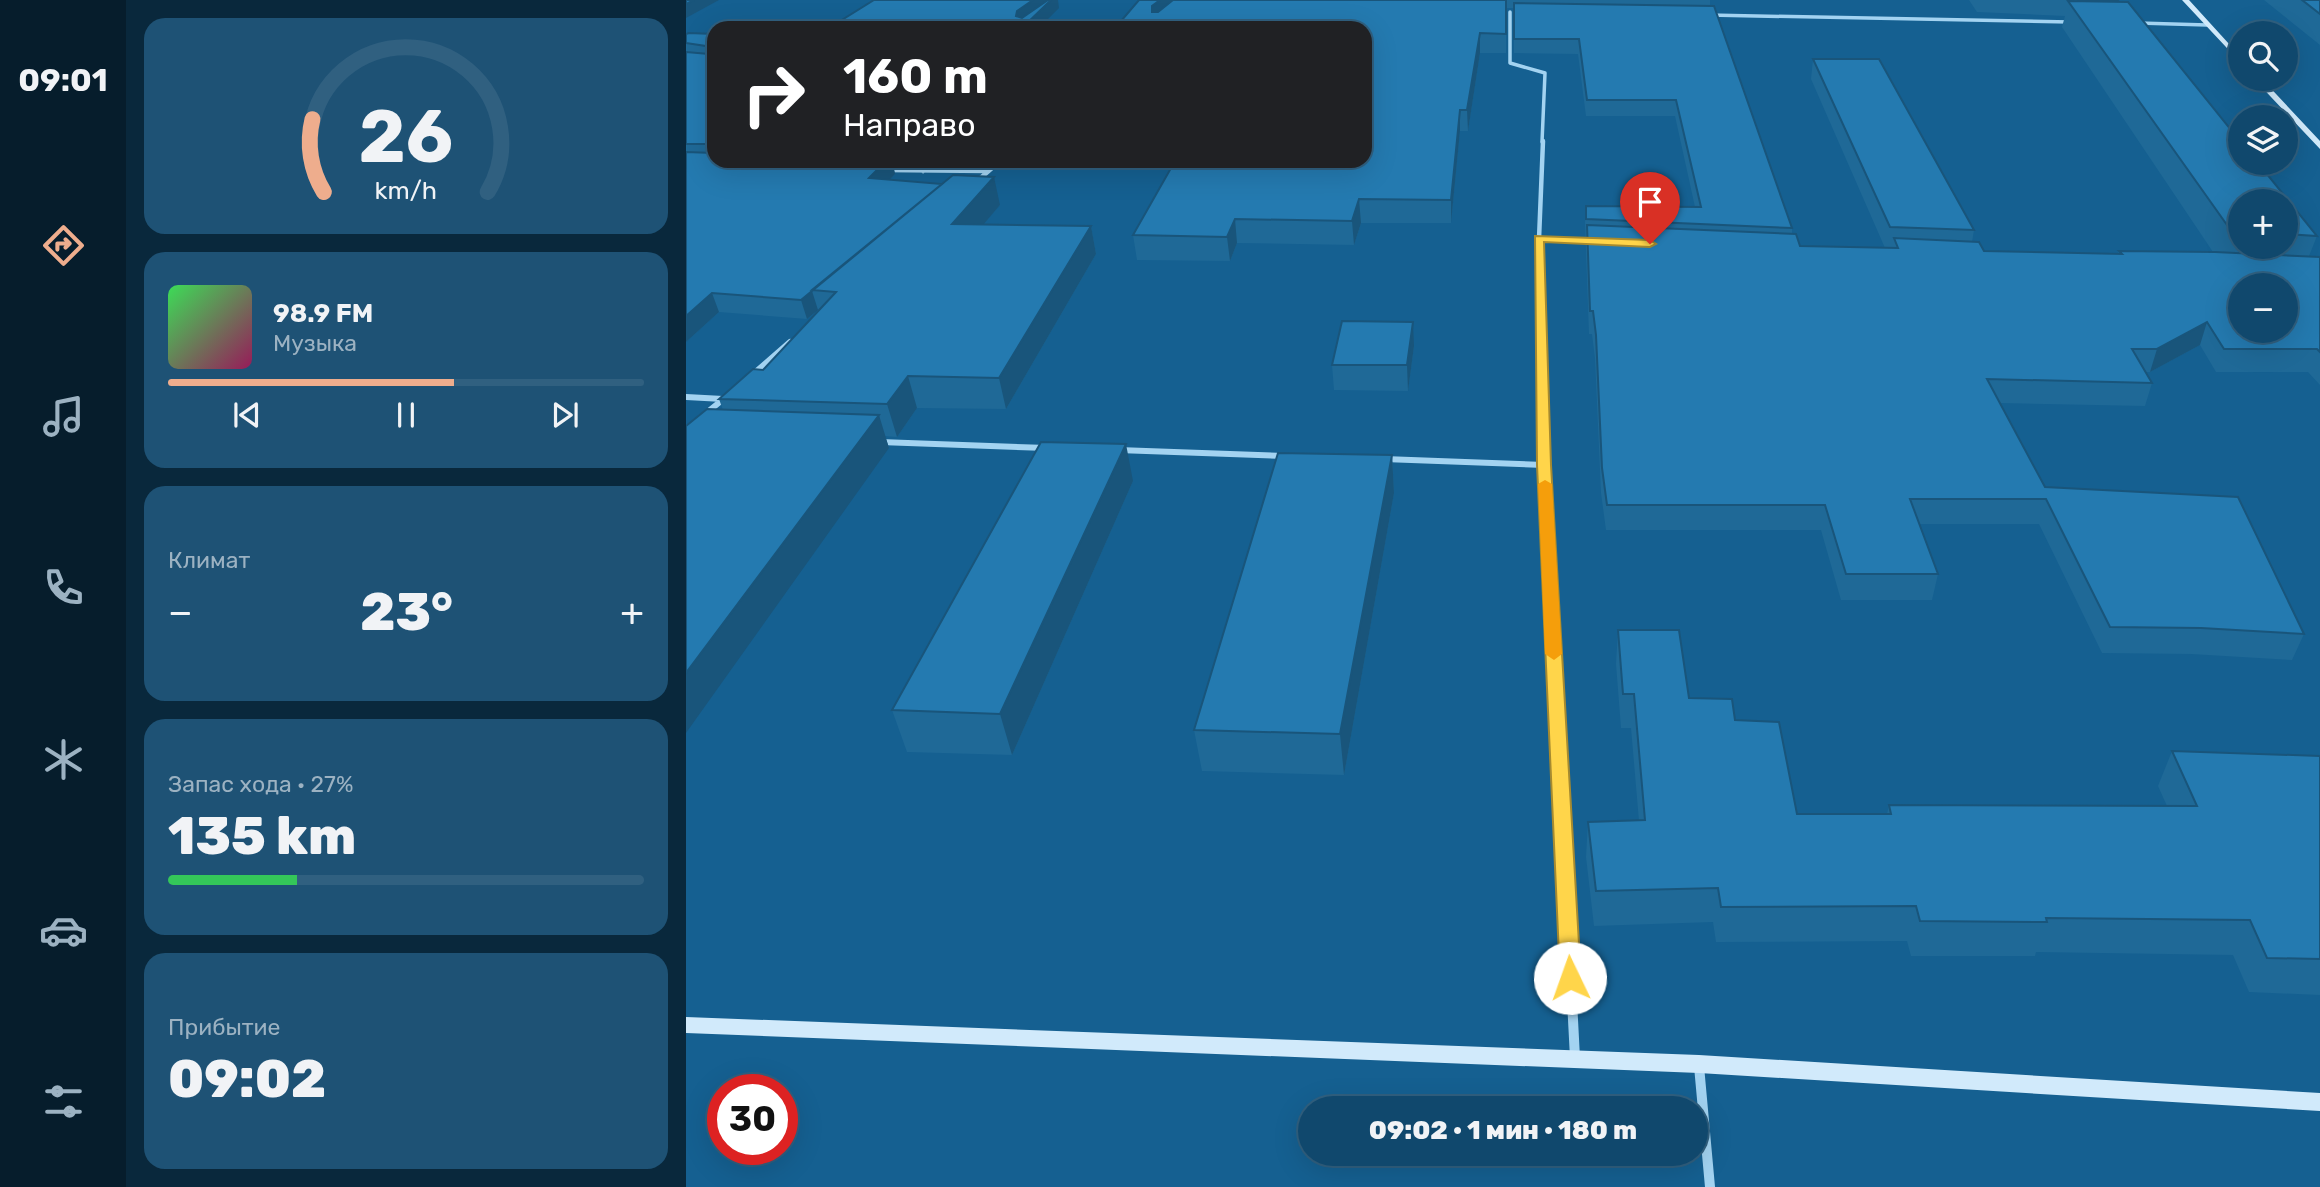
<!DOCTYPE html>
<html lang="ru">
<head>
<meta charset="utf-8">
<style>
	body { margin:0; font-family:Rubik,sans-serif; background:#1e5275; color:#f1f3f6; height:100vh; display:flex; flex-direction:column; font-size:26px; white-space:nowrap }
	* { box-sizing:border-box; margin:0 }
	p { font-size:23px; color:#9cb2c2 }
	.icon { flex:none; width:38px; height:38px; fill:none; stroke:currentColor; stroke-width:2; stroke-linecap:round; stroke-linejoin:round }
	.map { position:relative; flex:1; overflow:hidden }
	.sheet { display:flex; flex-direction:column; gap:18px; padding:18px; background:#09283c; width:560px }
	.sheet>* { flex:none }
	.top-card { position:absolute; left:21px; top:21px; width:665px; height:147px; border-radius:21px; box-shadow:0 7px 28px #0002,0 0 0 2px #306080; background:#202124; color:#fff; overflow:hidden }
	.fabs { position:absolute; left:1542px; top:21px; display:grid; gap:14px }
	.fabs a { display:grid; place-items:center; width:70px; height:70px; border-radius:50%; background:#10486d; box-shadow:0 7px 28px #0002,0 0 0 2px #306080; font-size:35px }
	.speed { position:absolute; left:21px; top:1074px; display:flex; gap:14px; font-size:35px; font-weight:700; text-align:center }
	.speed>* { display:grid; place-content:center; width:91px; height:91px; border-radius:50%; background:#10486d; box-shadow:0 7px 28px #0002,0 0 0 2px #306080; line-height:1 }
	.speed .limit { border:10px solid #d22; background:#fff; color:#111 }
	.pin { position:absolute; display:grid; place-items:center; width:60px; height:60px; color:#fff; margin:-72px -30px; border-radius:50% 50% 50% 0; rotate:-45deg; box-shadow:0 0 7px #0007 }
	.pin .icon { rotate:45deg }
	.me { position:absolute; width:77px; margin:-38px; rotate:357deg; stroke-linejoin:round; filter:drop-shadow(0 0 5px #0008) }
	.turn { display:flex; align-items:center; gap:24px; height:147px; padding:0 21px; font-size:32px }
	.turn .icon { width:91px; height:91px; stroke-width:2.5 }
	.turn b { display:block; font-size:49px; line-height:60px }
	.big { font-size:52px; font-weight:800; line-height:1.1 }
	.sheet .widget { flex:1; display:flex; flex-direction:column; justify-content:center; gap:10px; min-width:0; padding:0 24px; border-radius:21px; background:#1e5275 }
	.sheet .dial { align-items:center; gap:0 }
	.dial svg { height:182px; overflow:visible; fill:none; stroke:#306080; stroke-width:7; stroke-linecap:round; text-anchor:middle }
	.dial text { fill:#f1f3f6; stroke:none }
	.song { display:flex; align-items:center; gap:21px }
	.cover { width:84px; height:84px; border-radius:10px; background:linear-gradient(135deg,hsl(130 70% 55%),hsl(330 70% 35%)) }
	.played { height:7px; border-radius:4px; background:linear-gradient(90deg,#eead8d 60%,#306080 60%) }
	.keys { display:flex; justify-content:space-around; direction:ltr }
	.heat { display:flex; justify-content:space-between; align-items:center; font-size:38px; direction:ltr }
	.charge { height:10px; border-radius:5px; background:linear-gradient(90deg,#34c759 27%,#306080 0) }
	.trip { position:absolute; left:612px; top:1096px; width:410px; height:70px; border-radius:35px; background:#10486d; box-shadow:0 7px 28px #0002,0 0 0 2px #306080; font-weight:800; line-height:70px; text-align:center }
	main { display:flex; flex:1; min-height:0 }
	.tab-bar { display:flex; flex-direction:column; width:126px; justify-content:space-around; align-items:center; background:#061d2c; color:#9cb2c2 }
	.tab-bar .icon { width:49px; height:49px }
	.tab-bar .on { color:#eead8d }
	.tab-bar b { font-size:32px; color:#f1f3f6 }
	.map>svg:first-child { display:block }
</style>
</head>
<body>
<main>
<nav class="tab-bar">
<b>09:01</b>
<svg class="icon on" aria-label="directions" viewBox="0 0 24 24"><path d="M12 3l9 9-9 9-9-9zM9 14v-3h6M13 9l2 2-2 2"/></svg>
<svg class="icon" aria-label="music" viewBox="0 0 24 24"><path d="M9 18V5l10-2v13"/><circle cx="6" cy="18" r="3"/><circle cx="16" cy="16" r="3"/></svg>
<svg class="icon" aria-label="phone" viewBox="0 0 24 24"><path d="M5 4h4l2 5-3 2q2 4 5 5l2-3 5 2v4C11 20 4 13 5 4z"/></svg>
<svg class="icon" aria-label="climate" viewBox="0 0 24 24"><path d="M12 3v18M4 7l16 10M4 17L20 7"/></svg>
<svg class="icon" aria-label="car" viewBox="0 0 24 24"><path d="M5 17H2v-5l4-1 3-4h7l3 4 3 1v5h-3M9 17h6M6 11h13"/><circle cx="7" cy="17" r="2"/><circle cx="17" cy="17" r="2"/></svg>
<svg class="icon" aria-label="filters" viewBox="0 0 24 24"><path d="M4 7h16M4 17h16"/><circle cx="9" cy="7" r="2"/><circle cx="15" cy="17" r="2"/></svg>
</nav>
<section class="sheet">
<div class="widget dial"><svg viewBox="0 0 100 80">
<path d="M14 69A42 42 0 1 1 86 69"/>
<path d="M14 69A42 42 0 0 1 9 37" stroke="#eead8d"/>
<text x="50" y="56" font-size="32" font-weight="700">26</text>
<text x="50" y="72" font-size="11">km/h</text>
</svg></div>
<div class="widget">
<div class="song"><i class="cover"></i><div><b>98.9 FM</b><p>Музыка</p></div></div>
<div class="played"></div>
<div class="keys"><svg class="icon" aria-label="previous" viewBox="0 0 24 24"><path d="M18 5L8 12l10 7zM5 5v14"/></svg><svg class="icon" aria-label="pause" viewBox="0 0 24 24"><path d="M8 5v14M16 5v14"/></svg><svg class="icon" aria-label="next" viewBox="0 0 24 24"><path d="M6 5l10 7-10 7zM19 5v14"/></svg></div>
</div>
<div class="widget"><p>Климат</p>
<div class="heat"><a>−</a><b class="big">23°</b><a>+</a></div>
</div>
<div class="widget"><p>Запас хода · 27%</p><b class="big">135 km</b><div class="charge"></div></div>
<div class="widget"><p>Прибытие</p><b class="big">09:02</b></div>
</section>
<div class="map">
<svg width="1634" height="1187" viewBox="0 0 1634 1187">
	<rect width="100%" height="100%" fill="#156091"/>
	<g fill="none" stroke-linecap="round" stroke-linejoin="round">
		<!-- street-far4 -->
		<path stroke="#a3d3f1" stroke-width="3.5" d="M 824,12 L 824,63 L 859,73 L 856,142
			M 1022,15 L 1384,22
			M 1452,23 L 1521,25"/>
		<!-- street-far3 -->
		<path stroke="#a3d3f1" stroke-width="4.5" d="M 200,170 L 302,171
			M 237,171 L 245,161
			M 290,182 L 314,161
			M 853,239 L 908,241
			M 855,321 L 853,239 L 857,141"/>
		<!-- street-far2 -->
		<path stroke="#a3d3f1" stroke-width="6" d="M 855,319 L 862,546
			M 65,376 L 104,342
			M 0,397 L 37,399
			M 19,414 L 40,397
			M 194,442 L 361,448
			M 432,450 L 598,456
			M 698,459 L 858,465"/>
		<!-- street-far1 -->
		<path stroke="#a3d3f1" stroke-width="8" d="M 862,544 L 877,830"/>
		<!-- street -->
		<path stroke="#a3d3f1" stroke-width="10" d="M 877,828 L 889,1058
			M 1013,1066 L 1024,1187"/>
		<!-- secondary -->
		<path fill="#d1eafb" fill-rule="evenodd" d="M 1496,0 L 1503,0 L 1554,56 L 1554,62 Z
			M 1568,79 L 1576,79 L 1634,141 L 1634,149 Z
			M 0,1017 L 1013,1055 L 1634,1093 L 1634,1111 L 1013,1073 L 0,1033 Z"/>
	</g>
	<!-- wall -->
	<path fill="#1f6997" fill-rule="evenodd" d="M 453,0 L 1024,0 L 1024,6 L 1106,228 L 1106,234 L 1114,246 L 1199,248 L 1125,79 L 1127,59 L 1288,230 L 1286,242 L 1298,251 L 1432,254 L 1433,251 L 1527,252 L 1376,27 L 1379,16 L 1291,12 L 1283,0 L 1431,0 L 1631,236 L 1623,256 L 1634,257 L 1634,385 L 1622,372 L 1530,372 L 1514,345 L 1464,372 L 1460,372 L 1466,383 L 1459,406 L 1314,403 L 1359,487 L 1618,634 L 1606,660 L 1505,654 L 1416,653 L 1353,524 L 1233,524 L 1252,574 L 1246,600 L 1155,600 L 1135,530 L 920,530 L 915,493 L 909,358 L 906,334 L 903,334 L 899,223 L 900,206 L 1009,207 L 989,116 L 900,116 L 892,54 L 828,53 L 828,8 L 820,8 L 820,53 L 794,53 L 782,131 L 774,131 L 765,223 L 675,223 L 668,245 L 551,243 L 544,261 L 451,260 L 447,235 L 679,161 ZM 1554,201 L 1600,201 L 1600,247 L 1554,247 Z
		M 1578,0 L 1634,0 L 1634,45 Z
		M 0,34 L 28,34 L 28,161 L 222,161 L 219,164 L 207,164 L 209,174 L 203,180 L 314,205 L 297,224 L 405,226 L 410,254 L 320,409 L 231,408 L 211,437 L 199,436 L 203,448 L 37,410 L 33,399 L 77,370 L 132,310 L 121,319 L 33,312 L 0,342 Z
		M 728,346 L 722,391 L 648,390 L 646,365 Z
		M 706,455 L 708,493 L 658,775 L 516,771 L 508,730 Z
		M 447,481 L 326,755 L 221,752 L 206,710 Z
		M 932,630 L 1003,698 L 1049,720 L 1111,814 L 1201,814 L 1203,805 L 1481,806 L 1472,786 L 1486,751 L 1634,756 L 1634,995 L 1563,992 L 1547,955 L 1350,952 L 1349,956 L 1225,956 L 1221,941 L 1030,942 L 1027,922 L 908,926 L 900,857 L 902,822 L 953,821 L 945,728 L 935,728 L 930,664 Z"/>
	<!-- shaded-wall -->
	<path fill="#19557b" d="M 8,0 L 33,0 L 0,18 L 0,4 Z
		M 347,0 L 372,0 L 373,8 L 353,28 L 336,28 L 330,16 L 331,11 Z
		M 474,0 L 499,0 L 469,25 L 466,6 Z
		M 794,33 L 794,53 L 782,131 L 781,110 Z
		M 774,110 L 774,131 L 765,223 L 765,200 Z
		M 200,161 L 206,161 L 209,174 L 188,196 L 183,178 Z
		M 308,177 L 314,205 L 273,253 L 266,224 Z
		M 673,199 L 675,223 L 668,245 L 666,221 Z
		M 549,219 L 551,243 L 544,261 L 541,237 Z
		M 405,226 L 410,254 L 320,409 L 313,378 Z
		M 126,291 L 132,310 L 121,319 L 115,300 Z
		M 26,293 L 33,312 L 0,342 L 0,316 Z
		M 727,322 L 728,346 L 722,391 L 721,365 Z
		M 1521,322 L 1514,345 L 1464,372 L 1471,349 Z
		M 222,376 L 231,408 L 211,437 L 201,404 Z
		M 193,415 L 203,448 L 0,733 L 0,673 Z
		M 440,444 L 447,481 L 326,755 L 314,714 Z
		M 706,455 L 708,493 L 658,775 L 654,734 Z"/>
	<!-- building -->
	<path fill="#247ab0" stroke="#19557b" stroke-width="2" fill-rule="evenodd" d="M 0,0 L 8,0 L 0,4 Z
		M 188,0 L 347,0 L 331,11 L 330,16 L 336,18 L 362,0 L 365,0 L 336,28 L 143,28 Z
		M 453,0 L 474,0 L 466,6 L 466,12 L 472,12 L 487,0 L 820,0 L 820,34 L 794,33 L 781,110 L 774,110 L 765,200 L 673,199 L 666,221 L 549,219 L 541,237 L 447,235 L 489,161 L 679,161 L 679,28 L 429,28 Z
		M 1391,0 L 1431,0 L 1433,2 Z
		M 1616,0 L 1634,0 L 1634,14 Z
		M 1382,1 L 1442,2 L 1554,141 L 1554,163 L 1572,163 L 1631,236 L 1600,234 L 1600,201 L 1554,201 L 1554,232 L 1546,232 Z
		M 828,3 L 1028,6 L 1106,228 L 900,219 L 900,206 L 1015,207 L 990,100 L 901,100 L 893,39 L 828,39 Z
		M 3,33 L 28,34 L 28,144 L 0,144 L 0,52 L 23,54 L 27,52 L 26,47 L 0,43 L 0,34 Z
		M 1127,59 L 1193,59 L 1288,230 L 1204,227 Z
		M 0,152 L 28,153 L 28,161 L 200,161 L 183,178 L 256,184 L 115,300 L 26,293 L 0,316 Z
		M 267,175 L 308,177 L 266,224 L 405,226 L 313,378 L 222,376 L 201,404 L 33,399 L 67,369 L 77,370 L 150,292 L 126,290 Z
		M 901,225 L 1110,234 L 1114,246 L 1212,248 L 1208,238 L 1293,242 L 1298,251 L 1436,254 L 1433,251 L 1529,252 L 1634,257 L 1634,352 L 1631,349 L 1538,349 L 1521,322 L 1471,349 L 1446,349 L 1466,383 L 1301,379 L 1359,487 L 1552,497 L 1618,634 L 1515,628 L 1424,627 L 1360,499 L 1224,499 L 1252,574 L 1160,574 L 1139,505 L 921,505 L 916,468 L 910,335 L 907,311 L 904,311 ZM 1554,285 L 1600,285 L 1600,331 L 1554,331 Z
		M 656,321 L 727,322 L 721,365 L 646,365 Z
		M 21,409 L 193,415 L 0,673 L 0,426 Z
		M 355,442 L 440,444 L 314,714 L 206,710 Z
		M 592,453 L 706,455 L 654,734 L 508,730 Z
		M 932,630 L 993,630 L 1003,698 L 1046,699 L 1049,720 L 1093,722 L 1111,814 L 1205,814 L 1203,805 L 1511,806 L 1486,751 L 1634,756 L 1634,959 L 1581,958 L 1564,920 L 1360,918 L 1361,922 L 1234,921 L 1230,906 L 1035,907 L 1032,888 L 910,891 L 902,822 L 959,820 L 948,694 L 937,694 Z"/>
	<!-- route -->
	<path fill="#ffd54a" stroke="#a68a30" stroke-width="2" d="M 849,236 L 964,240 L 970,244 L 964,247 L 858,242 L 865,465 L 895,978 L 892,984 L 884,987 L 877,984 L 874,978 L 851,465 Z"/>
	<!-- slow -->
	<path fill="#f59e0b" d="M 859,480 L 866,484 L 876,654 L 868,660 L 859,654 L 852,484 Z"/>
</svg>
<div class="fabs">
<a><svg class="icon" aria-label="search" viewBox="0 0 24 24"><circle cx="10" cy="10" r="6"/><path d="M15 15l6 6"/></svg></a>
<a><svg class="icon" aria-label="layers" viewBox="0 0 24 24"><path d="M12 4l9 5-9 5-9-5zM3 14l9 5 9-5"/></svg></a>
<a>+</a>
<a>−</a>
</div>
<div class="speed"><div class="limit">30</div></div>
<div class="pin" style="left:964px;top:244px;background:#d93025"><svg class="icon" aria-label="arrive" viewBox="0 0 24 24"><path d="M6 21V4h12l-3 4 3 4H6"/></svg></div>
<svg class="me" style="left:884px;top:978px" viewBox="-20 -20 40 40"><circle r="19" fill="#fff"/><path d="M0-13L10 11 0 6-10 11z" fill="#ffd54a"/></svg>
<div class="trip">09:02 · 1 мин · 180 m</div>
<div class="top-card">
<div class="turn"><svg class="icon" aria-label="right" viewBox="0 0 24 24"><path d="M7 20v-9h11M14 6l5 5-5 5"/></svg><div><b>160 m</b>Направо</div></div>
</div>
</div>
</main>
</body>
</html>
